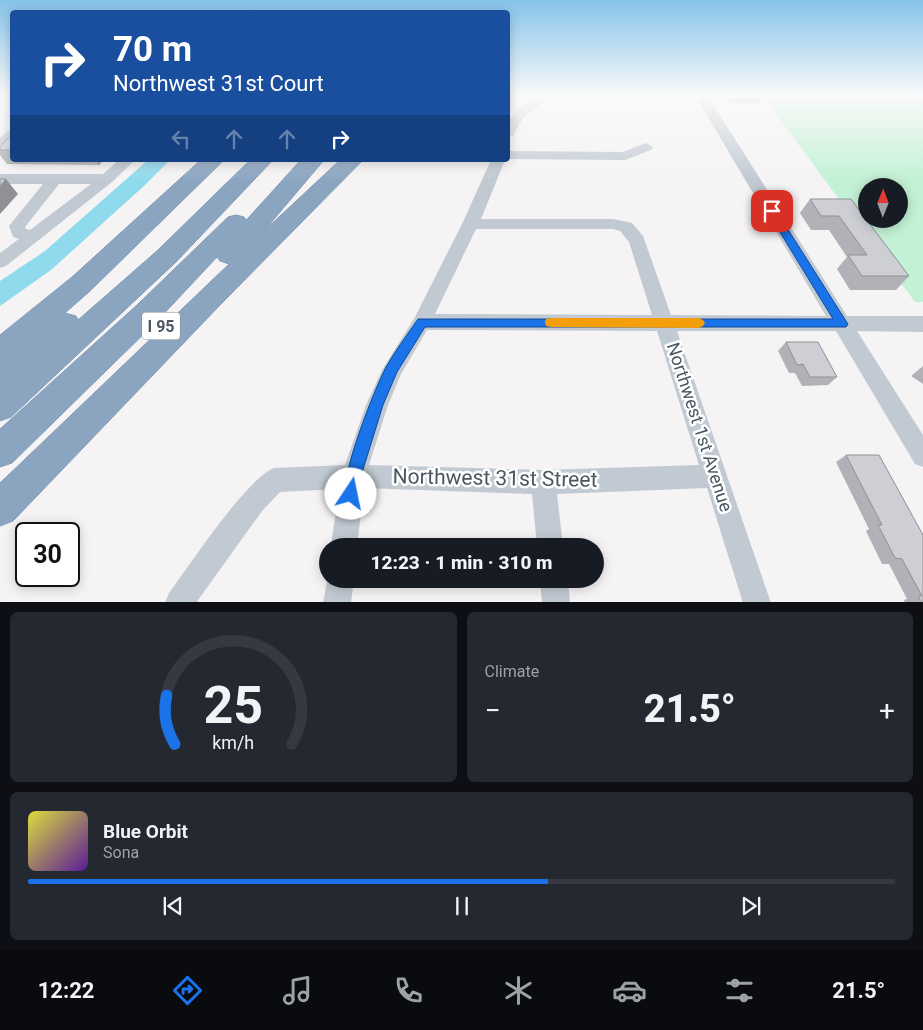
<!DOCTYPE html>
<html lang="en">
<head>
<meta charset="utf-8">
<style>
	body { margin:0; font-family:Roboto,sans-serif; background:#242831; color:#f1f3f6; height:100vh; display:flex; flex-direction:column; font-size:19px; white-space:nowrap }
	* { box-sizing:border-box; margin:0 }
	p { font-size:16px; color:#9ea1a6 }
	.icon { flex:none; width:28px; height:28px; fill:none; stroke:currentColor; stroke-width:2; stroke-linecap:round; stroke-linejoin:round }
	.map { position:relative; height:602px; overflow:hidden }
	.drawer { display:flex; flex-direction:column; gap:10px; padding:10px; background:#0d0f14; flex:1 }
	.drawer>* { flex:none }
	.guide { position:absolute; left:10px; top:10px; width:500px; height:152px; border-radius:5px; box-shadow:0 2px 12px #0003; background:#1a4fa0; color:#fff; overflow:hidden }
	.needle { width:32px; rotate:1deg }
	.controls { position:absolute; left:858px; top:178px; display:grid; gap:10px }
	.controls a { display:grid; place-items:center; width:50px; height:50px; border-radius:50%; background:#171b24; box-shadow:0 2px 12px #0003; font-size:25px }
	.speed { position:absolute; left:15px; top:522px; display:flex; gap:10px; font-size:25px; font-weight:700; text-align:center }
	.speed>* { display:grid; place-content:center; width:65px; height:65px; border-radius:50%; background:#171b24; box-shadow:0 2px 12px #0003; line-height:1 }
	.speed .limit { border:2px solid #111; border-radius:8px; background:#fff; color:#111 }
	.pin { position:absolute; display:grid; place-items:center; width:42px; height:42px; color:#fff; margin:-21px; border-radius:10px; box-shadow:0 2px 8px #0006 }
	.me { position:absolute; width:55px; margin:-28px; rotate:11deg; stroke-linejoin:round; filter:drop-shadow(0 0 4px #0008) }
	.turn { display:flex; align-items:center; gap:18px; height:105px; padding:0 20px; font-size:22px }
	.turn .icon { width:65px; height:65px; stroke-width:2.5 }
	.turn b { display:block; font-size:35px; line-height:42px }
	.lanes { display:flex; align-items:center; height:48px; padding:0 20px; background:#0003; justify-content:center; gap:25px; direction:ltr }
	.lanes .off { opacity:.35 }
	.big { font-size:38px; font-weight:800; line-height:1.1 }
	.drawer .card { flex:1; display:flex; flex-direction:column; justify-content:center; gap:8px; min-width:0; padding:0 18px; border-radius:8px; background:#242831 }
	.drawer .dial { align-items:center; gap:0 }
	.dial svg { height:130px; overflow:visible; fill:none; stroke:#363941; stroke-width:7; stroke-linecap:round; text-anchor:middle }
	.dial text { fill:#f1f3f6; stroke:none }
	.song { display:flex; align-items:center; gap:15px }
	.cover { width:60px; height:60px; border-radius:8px; background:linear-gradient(135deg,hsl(60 70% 55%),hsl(270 70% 35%)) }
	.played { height:5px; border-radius:2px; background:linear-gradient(90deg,#1a73e8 60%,#363941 60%) }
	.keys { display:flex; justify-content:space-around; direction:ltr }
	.heat { display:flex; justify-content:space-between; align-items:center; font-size:28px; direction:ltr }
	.drawer .tiles { flex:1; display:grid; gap:10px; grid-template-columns:1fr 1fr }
	.card:last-child { grid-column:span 2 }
	.trip { position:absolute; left:319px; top:538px; width:285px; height:50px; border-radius:25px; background:#171b24; box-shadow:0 2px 12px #0003; font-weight:800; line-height:50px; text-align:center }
	.tab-bar { display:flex; height:80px; justify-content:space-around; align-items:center; background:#090b0e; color:#9ea1a6 }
	.tab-bar .icon { width:35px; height:35px }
	.tab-bar .active { color:#1a73e8 }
	.tab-bar b { font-size:22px; color:#f1f3f6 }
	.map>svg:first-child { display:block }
</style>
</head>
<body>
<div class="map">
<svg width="923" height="603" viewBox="0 0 923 603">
	<rect width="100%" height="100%" fill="#f5f3f3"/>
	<!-- green -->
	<path fill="#c3f1d5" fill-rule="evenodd" d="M 762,95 L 923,95 L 923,302 L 915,302 ZM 866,186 L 899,186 L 899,219 L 866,219 Z"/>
	<!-- water -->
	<path fill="#90daee" d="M 148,160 L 170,160 L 145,185 L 51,270 L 0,306 L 0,281 L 45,251 Z"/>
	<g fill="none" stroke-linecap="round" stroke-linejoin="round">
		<!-- highway casing -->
		<g stroke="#7690ad" stroke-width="1">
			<path id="highway" d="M 201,160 L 224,160 L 90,291 L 65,313 L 76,316 L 78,320 L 158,250 L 250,160 L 273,160 L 176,262 L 11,417 L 0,421 L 0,335 L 72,277 Z
				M 301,160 L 324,160 L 264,231 L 340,160 L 363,160 L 222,303 L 13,521 L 0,526 L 0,483 L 229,264 L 220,261 L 217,257 L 157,321 L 12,463 L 0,467 L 0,429 L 137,305 L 228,217 L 236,215 L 244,217 L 246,220 Z"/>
		</g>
		<!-- minor -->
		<path fill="#c1cad2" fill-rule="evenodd" d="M 536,95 L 551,95 L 523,118 L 513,136 L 508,137 L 508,121 L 519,108 Z
			M 695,95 L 707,95 L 847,316 L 923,316 L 923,332 L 857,331 L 923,435 L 923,467 L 915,464 L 836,331 L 677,331 L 771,603 L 743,603 L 707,488 L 557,494 L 563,546 L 537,546 L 532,494 L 364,488 L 357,546 L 331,546 L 339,489 L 280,492 L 262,511 L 196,603 L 165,603 L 169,593 C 190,565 246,479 274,468 L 345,465 L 366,405 L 382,370 L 415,317 L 462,224 L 491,160 L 505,160 L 481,219 L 613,219 L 632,223 L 643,236 L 671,315 L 826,316 ZM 476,229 L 613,229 L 620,231 L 629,242 L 652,315 L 435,314 ZM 427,330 L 657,331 L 699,465 L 543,470 L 369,465 L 388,405 L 401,374 Z
			M 12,130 L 12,141 L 5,149 L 0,150 L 0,138 L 7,131 Z
			M 646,143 L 653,147 L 651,150 L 625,160 L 508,159 L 508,151 L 623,152 Z
			M 119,160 L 135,160 L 112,182 L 6,266 L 0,268 L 0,253 L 19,239 L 13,237 L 9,226 L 43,184 L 0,184 L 0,174 L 103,174 ZM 59,184 L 91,184 L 30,230 L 26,229 L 25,227 Z
			M 328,576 L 328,579 L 354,579 L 351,603 L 323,603 Z
			M 540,579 L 568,579 L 570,603 L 542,603 Z"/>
		<!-- highway -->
		<use href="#highway" fill="#8ba5c1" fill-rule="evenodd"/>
	</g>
	<!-- wall -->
	<path fill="#b0b2b7" d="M 723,95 L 763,95 L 760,103 L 729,103 Z
		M 12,138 L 12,160 L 103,160 L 99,165 L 7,164 L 0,155 L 0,147 Z
		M 810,199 L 851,199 L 909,276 L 896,290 L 850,290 L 837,269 L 847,257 L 829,230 L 811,230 L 800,213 Z
		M 786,342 L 837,377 L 828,385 L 802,386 L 795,373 L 789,373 L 778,351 Z
		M 923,366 L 923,384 L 911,376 Z
		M 846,455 L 916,524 L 923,603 L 905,603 L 904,600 L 907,599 L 889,564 L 882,564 L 866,531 L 869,529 L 836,462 Z"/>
	<!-- shaded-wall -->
	<path fill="#909195" d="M 96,160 L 103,160 L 99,165 Z
		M 6,179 L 18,194 L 0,214 L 0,186 Z"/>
	<!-- building -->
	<path fill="#cdcfd5" stroke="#909195" d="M 8,138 L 12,138 L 12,150 L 0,150 L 0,147 Z
		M 0,179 L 6,179 L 0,186 Z
		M 810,199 L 851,199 L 909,276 L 862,276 L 848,255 L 867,255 L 839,216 L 821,216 Z
		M 786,342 L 818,342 L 837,377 L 810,377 L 803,364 L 797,365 Z
		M 846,455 L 879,455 L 923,535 L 923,603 L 922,603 L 918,596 L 922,596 L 902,559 L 895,558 L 878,525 L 882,525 Z"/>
	<!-- sky -->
	<linearGradient id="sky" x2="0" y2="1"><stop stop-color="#85c3ea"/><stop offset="0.53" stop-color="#fafafa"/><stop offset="1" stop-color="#fafafa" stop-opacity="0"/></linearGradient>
	<rect width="923" height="180" fill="url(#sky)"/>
	<!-- route -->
	<path fill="#1a73e8" stroke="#114b97" d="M 772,208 L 775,209 L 846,321 L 848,324 L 846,327 L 425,327 L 397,372 L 383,405 L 361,476 L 356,499 L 351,501 L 346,499 C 338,480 375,388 386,367 C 395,351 407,335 418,319 L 833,319 L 767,211 Z"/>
	<!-- slow -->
	<path fill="#f59e0b" d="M 551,318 L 699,318 L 703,320 L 705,323 L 703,326 L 699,328 L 551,327 L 546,326 L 545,322 L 546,319 Z"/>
	<g text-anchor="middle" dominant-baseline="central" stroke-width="5" stroke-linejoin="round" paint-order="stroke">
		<!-- shield labels -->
		<rect fill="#fff" stroke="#808990" stroke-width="1" x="142" y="312.5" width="38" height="27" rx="4"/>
		<g font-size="16" font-weight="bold" fill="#4a5661">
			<text x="161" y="326">I 95</text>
		</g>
		<!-- street labels -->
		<g font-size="18" fill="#4a5661" stroke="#fff">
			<text transform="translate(700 427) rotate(72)">Northwest 1st Avenue</text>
		</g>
		<!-- near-street labels -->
		<g font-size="21" fill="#4a5661" stroke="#fff">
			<text transform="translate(495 478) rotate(1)">Northwest 31st Street</text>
		</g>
	</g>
</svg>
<div class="controls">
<a><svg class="needle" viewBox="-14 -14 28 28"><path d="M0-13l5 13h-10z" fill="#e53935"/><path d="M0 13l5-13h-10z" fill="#9ea1a6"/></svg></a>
</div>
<div class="speed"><div class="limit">30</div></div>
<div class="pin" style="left:772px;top:211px;background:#d93025"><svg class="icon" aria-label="arrive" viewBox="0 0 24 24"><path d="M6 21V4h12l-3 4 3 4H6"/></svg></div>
<svg class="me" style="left:351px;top:494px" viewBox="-20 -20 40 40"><circle r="19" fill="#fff"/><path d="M0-13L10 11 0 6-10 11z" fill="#1a73e8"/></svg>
<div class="trip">12:23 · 1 min · 310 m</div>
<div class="guide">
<div class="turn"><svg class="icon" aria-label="right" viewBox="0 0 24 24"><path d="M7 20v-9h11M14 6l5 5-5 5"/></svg><div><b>70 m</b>Northwest 31st Court</div></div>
<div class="lanes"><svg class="icon off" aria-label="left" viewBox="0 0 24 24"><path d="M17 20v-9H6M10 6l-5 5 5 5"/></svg><svg class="icon off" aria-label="ahead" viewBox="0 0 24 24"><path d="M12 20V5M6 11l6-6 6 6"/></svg><svg class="icon off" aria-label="ahead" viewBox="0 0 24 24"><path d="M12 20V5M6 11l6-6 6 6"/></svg><svg class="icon" aria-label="right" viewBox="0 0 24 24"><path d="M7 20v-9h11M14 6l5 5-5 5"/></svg></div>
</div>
</div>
<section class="drawer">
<div class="tiles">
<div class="card dial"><svg viewBox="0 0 100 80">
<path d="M14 69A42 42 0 1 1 86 69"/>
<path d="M14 69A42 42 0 0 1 9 39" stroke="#1a73e8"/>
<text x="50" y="56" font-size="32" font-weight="700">25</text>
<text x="50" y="72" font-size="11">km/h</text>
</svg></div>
<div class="card"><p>Climate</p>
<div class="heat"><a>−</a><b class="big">21.5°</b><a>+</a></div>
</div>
<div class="card">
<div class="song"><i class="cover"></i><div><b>Blue Orbit</b><p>Sona</p></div></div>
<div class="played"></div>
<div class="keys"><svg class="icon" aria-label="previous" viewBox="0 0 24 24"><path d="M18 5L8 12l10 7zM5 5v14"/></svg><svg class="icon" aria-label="pause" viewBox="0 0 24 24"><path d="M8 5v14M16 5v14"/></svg><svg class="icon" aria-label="next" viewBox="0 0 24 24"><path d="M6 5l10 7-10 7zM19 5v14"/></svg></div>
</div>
</div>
</section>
<nav class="tab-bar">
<b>12:22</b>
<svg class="icon active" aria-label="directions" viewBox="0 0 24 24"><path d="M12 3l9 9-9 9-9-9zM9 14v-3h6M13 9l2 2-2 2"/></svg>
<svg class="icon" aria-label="music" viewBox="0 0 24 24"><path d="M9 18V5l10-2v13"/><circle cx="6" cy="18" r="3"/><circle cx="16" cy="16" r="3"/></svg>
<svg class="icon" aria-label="phone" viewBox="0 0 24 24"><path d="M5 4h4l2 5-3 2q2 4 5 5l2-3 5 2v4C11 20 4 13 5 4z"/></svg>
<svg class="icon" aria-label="climate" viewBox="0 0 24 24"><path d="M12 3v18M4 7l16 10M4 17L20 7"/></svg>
<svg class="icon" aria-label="car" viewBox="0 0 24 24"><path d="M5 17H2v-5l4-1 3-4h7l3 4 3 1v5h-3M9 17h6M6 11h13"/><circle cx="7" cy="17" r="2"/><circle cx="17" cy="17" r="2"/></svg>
<svg class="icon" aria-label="filters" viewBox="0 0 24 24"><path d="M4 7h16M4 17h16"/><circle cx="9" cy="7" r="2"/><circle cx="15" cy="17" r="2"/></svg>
<b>21.5°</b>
</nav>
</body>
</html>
